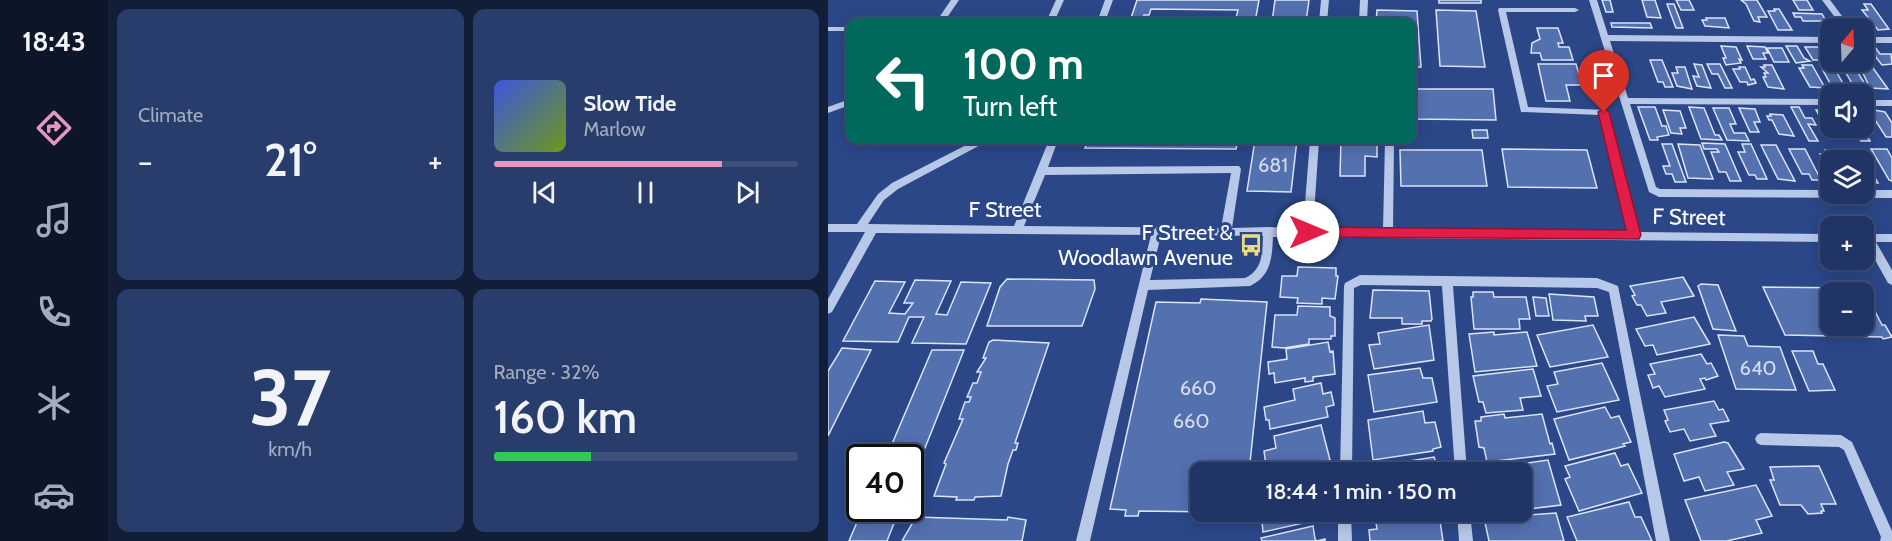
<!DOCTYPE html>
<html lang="en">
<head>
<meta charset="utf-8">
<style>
	body { margin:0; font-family:Cabin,sans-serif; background:#283d6c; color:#f1f3f6; height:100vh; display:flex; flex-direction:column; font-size:22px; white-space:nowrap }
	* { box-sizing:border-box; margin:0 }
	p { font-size:20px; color:#a2abbf }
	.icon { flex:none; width:33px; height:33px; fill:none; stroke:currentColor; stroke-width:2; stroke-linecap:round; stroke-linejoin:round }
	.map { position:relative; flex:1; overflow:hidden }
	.panel { display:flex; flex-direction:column; gap:9px; padding:9px; background:#121d38; width:720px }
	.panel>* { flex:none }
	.guide { position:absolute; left:18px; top:18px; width:570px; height:126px; border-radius:12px; box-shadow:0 3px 15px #0003,0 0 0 2px #3d507a; background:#00695c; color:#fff; overflow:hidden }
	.needle { width:39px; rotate:19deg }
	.buttons { position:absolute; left:992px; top:18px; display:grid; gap:12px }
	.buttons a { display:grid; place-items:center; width:54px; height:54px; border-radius:12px; background:#203566; box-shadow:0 3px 15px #0003,0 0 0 2px #3d507a; font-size:30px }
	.speed { position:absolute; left:18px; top:444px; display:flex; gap:12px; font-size:30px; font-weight:700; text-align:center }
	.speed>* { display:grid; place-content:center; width:78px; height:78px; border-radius:50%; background:#203566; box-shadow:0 3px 15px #0003,0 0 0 2px #3d507a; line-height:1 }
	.speed .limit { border:3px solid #111; border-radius:9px; background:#fff; color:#111 }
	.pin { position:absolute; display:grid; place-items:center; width:51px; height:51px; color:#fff; margin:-62px -26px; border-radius:50% 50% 50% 0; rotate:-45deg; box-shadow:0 0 6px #0007 }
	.pin .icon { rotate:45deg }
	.me { position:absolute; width:66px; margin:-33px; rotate:90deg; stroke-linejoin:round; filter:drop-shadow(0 0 4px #0008) }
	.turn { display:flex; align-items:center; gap:21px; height:126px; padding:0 18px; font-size:27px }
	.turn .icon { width:78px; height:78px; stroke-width:2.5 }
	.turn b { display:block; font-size:42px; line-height:51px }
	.big { font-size:45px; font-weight:600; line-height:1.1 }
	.panel .tile { flex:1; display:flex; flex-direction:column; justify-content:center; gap:9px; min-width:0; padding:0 21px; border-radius:12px; background:#283d6c }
	.panel .dial { align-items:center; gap:0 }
	.dial b { font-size:78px; line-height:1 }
	.song { display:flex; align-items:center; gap:18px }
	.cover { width:72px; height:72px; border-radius:9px; background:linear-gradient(135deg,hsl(230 70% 55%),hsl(80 70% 35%)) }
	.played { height:6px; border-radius:3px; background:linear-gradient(90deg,#e797bd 75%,#3d507a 75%) }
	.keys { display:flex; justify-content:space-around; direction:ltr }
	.heat { display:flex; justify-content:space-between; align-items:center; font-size:33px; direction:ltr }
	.charge { height:9px; border-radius:4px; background:linear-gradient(90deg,#34c759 32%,#3d507a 0) }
	.panel .tiles { flex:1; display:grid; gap:9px; grid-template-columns:repeat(2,1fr) }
	.trip { position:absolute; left:362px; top:462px; width:342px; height:60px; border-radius:12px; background:#203566; box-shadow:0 3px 15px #0003,0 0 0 2px #3d507a; font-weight:600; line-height:60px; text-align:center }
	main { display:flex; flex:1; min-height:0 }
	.tabs { display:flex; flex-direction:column; width:108px; justify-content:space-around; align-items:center; background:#0d1529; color:#a2abbf }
	.tabs .icon { width:42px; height:42px }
	.tabs .current { color:#e797bd }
	.tabs b { font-size:27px; color:#f1f3f6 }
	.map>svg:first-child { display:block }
</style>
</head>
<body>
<main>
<nav class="tabs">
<b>18:43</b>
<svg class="icon current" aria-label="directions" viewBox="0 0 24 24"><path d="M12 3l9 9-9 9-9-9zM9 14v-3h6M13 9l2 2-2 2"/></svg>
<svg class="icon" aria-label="music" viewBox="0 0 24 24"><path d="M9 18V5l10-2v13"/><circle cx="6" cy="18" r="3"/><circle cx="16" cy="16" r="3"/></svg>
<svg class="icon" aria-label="phone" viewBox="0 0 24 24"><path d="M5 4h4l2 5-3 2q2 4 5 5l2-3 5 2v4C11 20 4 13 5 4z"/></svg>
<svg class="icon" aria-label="climate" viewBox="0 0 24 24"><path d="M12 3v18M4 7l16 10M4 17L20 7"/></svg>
<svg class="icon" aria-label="car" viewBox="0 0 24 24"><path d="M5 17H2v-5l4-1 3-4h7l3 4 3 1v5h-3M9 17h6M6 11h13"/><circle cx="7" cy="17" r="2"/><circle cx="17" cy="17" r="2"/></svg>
</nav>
<section class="panel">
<div class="tiles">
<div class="tile"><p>Climate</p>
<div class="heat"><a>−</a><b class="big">21°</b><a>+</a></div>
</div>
<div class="tile">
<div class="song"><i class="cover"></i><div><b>Slow Tide</b><p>Marlow</p></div></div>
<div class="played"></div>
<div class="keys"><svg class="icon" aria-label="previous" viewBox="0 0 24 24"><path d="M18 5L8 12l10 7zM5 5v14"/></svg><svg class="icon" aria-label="pause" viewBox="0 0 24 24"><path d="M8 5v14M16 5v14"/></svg><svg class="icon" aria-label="next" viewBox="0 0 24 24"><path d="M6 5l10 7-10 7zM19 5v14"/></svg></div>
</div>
<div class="tile dial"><b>37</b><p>km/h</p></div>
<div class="tile"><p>Range · 32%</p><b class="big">160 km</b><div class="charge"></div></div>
</div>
</section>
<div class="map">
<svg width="1064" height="541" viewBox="0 0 1064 541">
	<rect width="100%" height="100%" fill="#2b4788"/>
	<!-- building -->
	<path fill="#5370af" stroke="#dce4f7" stroke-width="1.5" fill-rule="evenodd" d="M 309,0 L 431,0 L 427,22 L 407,22 L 410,10 L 323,9 L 321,15 L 316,15 L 315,18 L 303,18 Z
		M 447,0 L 481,0 L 478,22 L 444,22 Z
		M 611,0 L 653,0 L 653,3 L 611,3 Z
		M 774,0 L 782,0 L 785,12 L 778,12 Z
		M 814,0 L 827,0 L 833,18 L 819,17 Z
		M 848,0 L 861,0 L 866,10 L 853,10 Z
		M 913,0 L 929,0 L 939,17 L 930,17 L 932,22 L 926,21 L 918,4 Z
		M 965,0 L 979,0 L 985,10 L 971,10 Z
		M 839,4 L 846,4 L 855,28 L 848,28 Z
		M 1036,4 L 1043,4 L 1061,29 L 1050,30 L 1034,10 L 1040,10 Z
		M 946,9 L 951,9 L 964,30 L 950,30 L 940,11 L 947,11 Z
		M 549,10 L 589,11 L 593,67 L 584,67 L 584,22 L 548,22 Z
		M 608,10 L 648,11 L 657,67 L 612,66 Z
		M 965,13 L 994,14 L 998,21 L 975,21 L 973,17 L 967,17 Z
		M 878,18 L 897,18 L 901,28 L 877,26 L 874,20 L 879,20 Z
		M 783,23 L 822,23 L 824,28 L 784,27 Z
		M 709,28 L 730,28 L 735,43 L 730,43 L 731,47 L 741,47 L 745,60 L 714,60 L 712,53 L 703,53 L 704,43 L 712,39 Z
		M 893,46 L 908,47 L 914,60 L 911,59 L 913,63 L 898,65 L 895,58 L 898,58 Z
		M 919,46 L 937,47 L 940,53 L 935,53 L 938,59 L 925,59 Z
		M 958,46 L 969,46 L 976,58 L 982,61 L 968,63 Z
		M 977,47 L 990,47 L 997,60 L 985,60 Z
		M 1040,47 L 1047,47 L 1052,54 L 1063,54 L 1064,64 L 1054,65 Z
		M 939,48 L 954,48 L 961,62 L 946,62 Z
		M 822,60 L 834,60 L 845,87 L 837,87 L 835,82 L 830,82 Z
		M 710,64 L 748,64 L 754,85 L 738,85 L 742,101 L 718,101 Z
		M 866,64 L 874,65 L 883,88 L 869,86 L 865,76 L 871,77 Z
		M 879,64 L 892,64 L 904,88 L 897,88 L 890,74 L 884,74 Z
		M 936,65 L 944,65 L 956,89 L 940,87 L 935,77 L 938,77 L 936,73 L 940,73 L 933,67 L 937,67 Z
		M 974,65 L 984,65 L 997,88 L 982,87 L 971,68 L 976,68 Z
		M 992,65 L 1005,66 L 1017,87 L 1003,85 Z
		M 848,67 L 857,67 L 864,89 L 849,86 L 844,73 L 850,73 Z
		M 911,67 L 917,67 L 923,80 L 926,79 L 928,83 L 920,85 L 919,82 L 912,82 L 905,69 L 912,69 Z
		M 1011,67 L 1027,68 L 1040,89 L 1026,87 L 1018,73 L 1014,73 Z
		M 1032,67 L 1045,68 L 1060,89 L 1042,88 Z
		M 584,89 L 665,89 L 668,120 L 584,119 Z
		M 810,107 L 827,107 L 834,126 L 838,126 L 841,135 L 829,137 L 830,140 L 822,140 Z
		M 861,107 L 876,108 L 887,135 L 891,135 L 894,140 L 873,139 Z
		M 963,107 L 971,107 L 977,118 L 984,118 L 988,125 L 980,124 L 990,141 L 981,141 Z
		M 885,108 L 901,108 L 908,124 L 902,124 L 906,133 L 917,133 L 921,141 L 899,140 Z
		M 911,108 L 927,109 L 932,122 L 926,122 L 931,132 L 922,132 Z
		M 1040,109 L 1057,112 L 1064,123 L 1064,137 L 1058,137 Z
		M 835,110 L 852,111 L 858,128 L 852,128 L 854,134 L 843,133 Z
		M 988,110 L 1002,110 L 1002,128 L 1015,128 L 1021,137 L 1004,137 Z
		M 942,114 L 955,115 L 966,136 L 951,134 L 944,120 L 941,120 L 939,116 L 943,116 Z
		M 1035,117 L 1044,131 L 1036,131 L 1042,141 L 1033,141 L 1025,128 L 1035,128 Z
		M 644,130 L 659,130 L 660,138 L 645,138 Z
		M 260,140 L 410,140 L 408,149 L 257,148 Z
		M 427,140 L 469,140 L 463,192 L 419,191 Z
		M 513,140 L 534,140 L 534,145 L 549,145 L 549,157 L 537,156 L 537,176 L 512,176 Z
		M 874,143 L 897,144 L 913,181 L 902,181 L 898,172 L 891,172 L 883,152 L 891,152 L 889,149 L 876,149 Z
		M 834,144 L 844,144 L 858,182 L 847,182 L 844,174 L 838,174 L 835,166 L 842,166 Z
		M 850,144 L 872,145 L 885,179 L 860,178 Z
		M 914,144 L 923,144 L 939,179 L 929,179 L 927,175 L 921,175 L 910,152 L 917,152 Z
		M 933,145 L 948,145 L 967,181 L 950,179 Z
		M 674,149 L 759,150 L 769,188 L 680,187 Z
		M 961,149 L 977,149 L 993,180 L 984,180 L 981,174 L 974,174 Z
		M 1043,149 L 1059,149 L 1064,158 L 1064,181 L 1061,180 Z
		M 572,150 L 654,150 L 659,186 L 573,186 Z
		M 997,150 L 1006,150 L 1012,160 L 1002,160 L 1002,174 L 992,154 L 999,154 Z
		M 1017,153 L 1033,154 L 1050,183 L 1035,182 L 1035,160 L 1021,160 Z
		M 470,267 L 508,268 L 508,276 L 510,276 L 507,299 L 494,298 L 494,304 L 469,303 L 470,298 L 452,297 L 454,276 L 469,276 Z
		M 855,277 L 866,296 L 833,302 L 838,313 L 819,316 L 813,305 L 809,305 L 804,296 L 807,295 L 802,286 Z
		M 179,279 L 266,280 L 267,289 L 254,326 L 159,326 L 172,287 Z
		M 87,280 L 123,281 L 108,314 L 119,315 L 133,282 L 163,283 L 138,344 L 84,343 L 96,317 L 81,317 L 70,342 L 15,341 L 47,281 L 77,282 L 61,313 L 77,314 L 85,303 L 76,303 Z
		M 873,284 L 890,285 L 908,331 L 885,329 L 870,286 Z
		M 935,287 L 1035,288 L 1054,325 L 1057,325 L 1064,337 L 1055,339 L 1054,337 L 957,335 ZM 1002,292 L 1035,292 L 1035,326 L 1002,326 Z
		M 545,290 L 601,291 L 604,319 L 603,321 L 594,321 L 594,324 L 574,324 L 574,318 L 542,318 Z
		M 645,292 L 665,292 L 666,297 L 698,297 L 702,319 L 691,319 L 692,329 L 646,329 L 643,297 L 645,297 Z
		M 721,294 L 766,297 L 770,316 L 757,316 L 758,321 L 725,320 Z
		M 705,297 L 718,298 L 721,316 L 708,316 Z
		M 373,299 L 439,302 L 421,472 L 372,472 L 372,512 L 417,512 L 400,512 L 399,518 L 386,518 L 387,512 L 311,511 L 310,516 L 297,516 L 298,510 L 282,509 L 328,302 L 372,303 Z
		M 470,306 L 502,307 L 502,316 L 507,318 L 507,336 L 503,336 L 503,339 L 481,339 L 481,344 L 456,348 L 444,347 L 447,315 L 469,315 Z
		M 866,317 L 882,344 L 829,355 L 825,345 L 817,346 L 808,329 Z
		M 601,325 L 606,360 L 546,369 L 541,345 L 552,344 L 550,333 Z
		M 765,325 L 780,357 L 722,367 L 709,335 Z
		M 666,332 L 666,335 L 699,332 L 709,366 L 647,372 L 641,334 Z
		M 890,335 L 916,336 L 920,346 L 952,347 L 968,390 L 908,389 Z
		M 165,340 L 221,343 L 188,440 L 187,443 L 190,443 L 188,450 L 185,450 L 180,464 L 173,496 L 147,497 L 146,500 L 128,500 L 129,497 L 106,496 L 118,464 L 116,463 L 135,419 L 131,419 L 137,402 L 141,402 L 143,397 L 139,397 L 145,383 L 149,383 L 153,372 L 149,372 L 158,358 L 155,358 L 161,342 Z
		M 500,342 L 502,352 L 505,351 L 507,374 L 485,377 L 485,381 L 477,382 L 477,378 L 447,383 L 446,373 L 441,374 L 440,362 L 459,359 L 458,349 Z
		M 14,348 L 43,350 L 0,436 L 0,371 Z
		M 104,350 L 136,350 L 85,478 L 82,478 L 82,458 L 58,458 Z
		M 964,351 L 985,351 L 990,364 L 995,364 L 1007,390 L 981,391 Z
		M 873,354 L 879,364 L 883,363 L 890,376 L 878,380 L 877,378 L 872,379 L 877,389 L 837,397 L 831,386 L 825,388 L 820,375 L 827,374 L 822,364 Z
		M 774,363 L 791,400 L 729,412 L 719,386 L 730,384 L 726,372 Z
		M 592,368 L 595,378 L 604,378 L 609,402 L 546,412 L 540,375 Z
		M 705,369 L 713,396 L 692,398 L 695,410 L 658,413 L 655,402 L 651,402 L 645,376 Z
		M 493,383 L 495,394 L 503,392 L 506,405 L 498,407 L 500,417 L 442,429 L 441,420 L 438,420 L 436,407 L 467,400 L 465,389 Z
		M 886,401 L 891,410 L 895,409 L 901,421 L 882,424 L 888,436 L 862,441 L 856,429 L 842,432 L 837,421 L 840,420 L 836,410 Z
		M 777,407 L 783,418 L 791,416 L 803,442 L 795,444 L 797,446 L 741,460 L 726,419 Z
		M 595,411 L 597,423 L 607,422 L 613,447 L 605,449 L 605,451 L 545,460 L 540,420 Z
		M 676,414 L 677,418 L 714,414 L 722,444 L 724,443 L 727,454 L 659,462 L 656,448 L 651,447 L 647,421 L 653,421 L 653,417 Z
		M 493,425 L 502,460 L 486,464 L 488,472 L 472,472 L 471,466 L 448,472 L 446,463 L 438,465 L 436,451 L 448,448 L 446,436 Z
		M 896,442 L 900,443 L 916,469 L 899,472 L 906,485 L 877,491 L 871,477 L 856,481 L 846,454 Z
		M 787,453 L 793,466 L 800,464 L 814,493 L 751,511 L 737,479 L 742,477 L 737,466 Z
		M 606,457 L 612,472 L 558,472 L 556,465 Z
		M 720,460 L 733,505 L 693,510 L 693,472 L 651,472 L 650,470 Z
		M 991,466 L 1008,504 L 993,504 L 996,511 L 993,511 L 994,513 L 980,514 L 973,505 L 952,505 L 942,480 L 946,480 L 942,467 Z
		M 928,485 L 944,516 L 928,520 L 934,533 L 899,541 L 873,541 L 857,500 Z
		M 801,502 L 807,517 L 813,517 L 824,541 L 749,541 L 739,517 Z
		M 35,508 L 72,508 L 59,541 L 21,541 Z
		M 433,512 L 502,512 L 502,517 L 435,532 Z
		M 580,512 L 608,512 L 610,521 L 612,521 L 615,541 L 542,541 L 541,530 L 549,529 L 547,517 Z
		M 728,513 L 736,541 L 661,541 L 656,518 Z
		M 88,517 L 179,520 L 180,517 L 198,520 L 194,541 L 74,541 Z
		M 485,526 L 487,539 L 489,541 L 497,539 L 497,541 L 434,541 L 433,538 Z"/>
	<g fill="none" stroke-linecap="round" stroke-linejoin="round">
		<!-- minor -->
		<path fill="#b8c8e8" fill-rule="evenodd" d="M 123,0 L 131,0 L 116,22 L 108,22 Z
			M 228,0 L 236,0 L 226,22 L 218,22 Z
			M 277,0 L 285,0 L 277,22 L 269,22 Z
			M 493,0 L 501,0 L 499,22 L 491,22 Z
			M 532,0 L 540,0 L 539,22 L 531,22 Z
			M 761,0 L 769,0 L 780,35 L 1002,37 L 1002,43 L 782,41 L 800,98 L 1002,99 L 1002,105 L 802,104 L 828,187 L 832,189 L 1002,190 L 1002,194 L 1035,194 L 1035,190 L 1064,190 L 1064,198 L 831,197 L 821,192 Z
			M 994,0 L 1002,0 L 1023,28 L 1015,28 Z
			M 671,8 L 747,8 L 751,10 L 747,12 L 678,12 L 700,107 L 779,110 L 810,232 L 1002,234 L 1002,242 L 445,237 C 444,258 443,276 422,286 L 320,290 L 262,541 L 248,541 L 323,235 L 48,233 L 4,312 L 0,314 L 0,299 L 37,232 L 0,232 L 0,224 L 29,224 L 50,194 L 64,183 L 148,140 L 160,140 L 158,142 L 70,189 L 56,200 L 40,224 L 186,226 L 221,140 L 230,140 L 220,167 L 411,166 L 413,169 L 404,228 L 441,227 L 475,229 L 482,140 L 491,140 L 485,229 L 555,229 L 557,140 L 566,140 L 565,230 L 800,232 L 772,115 L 693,112 L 670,10 ZM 403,173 L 393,228 L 196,226 L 217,175 ZM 333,235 L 435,236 C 434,253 435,270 417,278 L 322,280 Z
			M 0,27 L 22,27 L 22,31 L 0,31 Z
			M 1035,37 L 1064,37 L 1064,43 L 1035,43 Z
			M 22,99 L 22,105 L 0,113 L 0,107 Z
			M 1035,100 L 1064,100 L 1064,106 L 1035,106 Z
			M 1035,234 L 1064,234 L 1064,242 L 1048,242 L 1064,270 L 1064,285 L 1060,283 L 1037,242 L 1035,242 Z
			M 532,275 L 769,278 L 790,286 L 842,541 L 828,541 L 781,292 L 769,288 L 625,286 L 639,472 L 627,472 L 614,286 L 533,285 L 526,288 L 524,472 L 512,472 L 516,286 L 517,283 Z
			M 933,433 L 1013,435 L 1024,442 L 1064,531 L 1064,541 L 1052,541 L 1053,537 L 1016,450 L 1011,447 L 933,445 L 929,443 L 927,439 L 929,435 Z
			M 510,512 L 523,512 L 524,541 L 510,541 Z
			M 629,512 L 642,512 L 645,541 L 631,541 Z"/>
	</g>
	<!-- route -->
	<path fill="#e11d48" stroke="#92132f" stroke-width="1.5" d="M 776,108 L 781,112 L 813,235 L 811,239 L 480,237 L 474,232 L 480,227 L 798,230 L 770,112 Z"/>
	<!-- icons -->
	<defs>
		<g id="bus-bare" transform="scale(1.8)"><path d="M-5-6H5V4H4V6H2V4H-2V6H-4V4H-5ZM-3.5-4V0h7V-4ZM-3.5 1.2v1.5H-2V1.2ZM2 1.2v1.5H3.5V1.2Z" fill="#eedd80" stroke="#2b4788" stroke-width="2.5" paint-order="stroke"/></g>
	</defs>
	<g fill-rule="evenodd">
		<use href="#bus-bare" x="423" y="245"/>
	</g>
	<g text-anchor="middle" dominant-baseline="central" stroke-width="6" stroke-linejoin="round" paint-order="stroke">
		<!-- number labels -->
		<g font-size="20" fill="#d4dbeb">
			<text x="445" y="165">681</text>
			<text x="930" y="368">640</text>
			<text x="370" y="388">660</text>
			<text x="363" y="421">660</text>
		</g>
		<!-- street labels -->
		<g font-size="22" fill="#fff" stroke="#2b4788">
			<text x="177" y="209">F Street</text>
			<text transform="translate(861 217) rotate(1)">F Street</text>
		</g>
		<!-- poi labels -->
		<g font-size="22" fill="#fff" stroke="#2b4788" text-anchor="end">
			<text x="405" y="232">F Street &amp;<tspan x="405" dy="25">Woodlawn Avenue</tspan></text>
		</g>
	</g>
</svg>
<div class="buttons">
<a><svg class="needle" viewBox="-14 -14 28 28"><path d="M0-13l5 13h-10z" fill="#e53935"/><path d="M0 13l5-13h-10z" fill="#a2abbf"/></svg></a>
<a><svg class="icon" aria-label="sound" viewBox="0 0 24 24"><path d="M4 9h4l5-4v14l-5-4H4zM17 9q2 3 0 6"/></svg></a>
<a><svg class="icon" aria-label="layers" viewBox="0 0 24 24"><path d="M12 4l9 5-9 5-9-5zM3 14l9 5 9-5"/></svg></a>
<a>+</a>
<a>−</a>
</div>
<div class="speed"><div class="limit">40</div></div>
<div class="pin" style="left:776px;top:112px;background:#d93025"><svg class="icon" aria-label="arrive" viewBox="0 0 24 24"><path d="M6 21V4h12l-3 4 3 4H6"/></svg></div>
<svg class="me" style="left:480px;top:232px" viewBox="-20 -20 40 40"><circle r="19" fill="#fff"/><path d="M0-13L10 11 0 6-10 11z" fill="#e11d48"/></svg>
<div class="trip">18:44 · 1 min · 150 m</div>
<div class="guide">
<div class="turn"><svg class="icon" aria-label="left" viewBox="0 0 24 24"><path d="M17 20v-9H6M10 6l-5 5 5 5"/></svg><div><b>100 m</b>Turn left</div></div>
</div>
</div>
</main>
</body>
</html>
